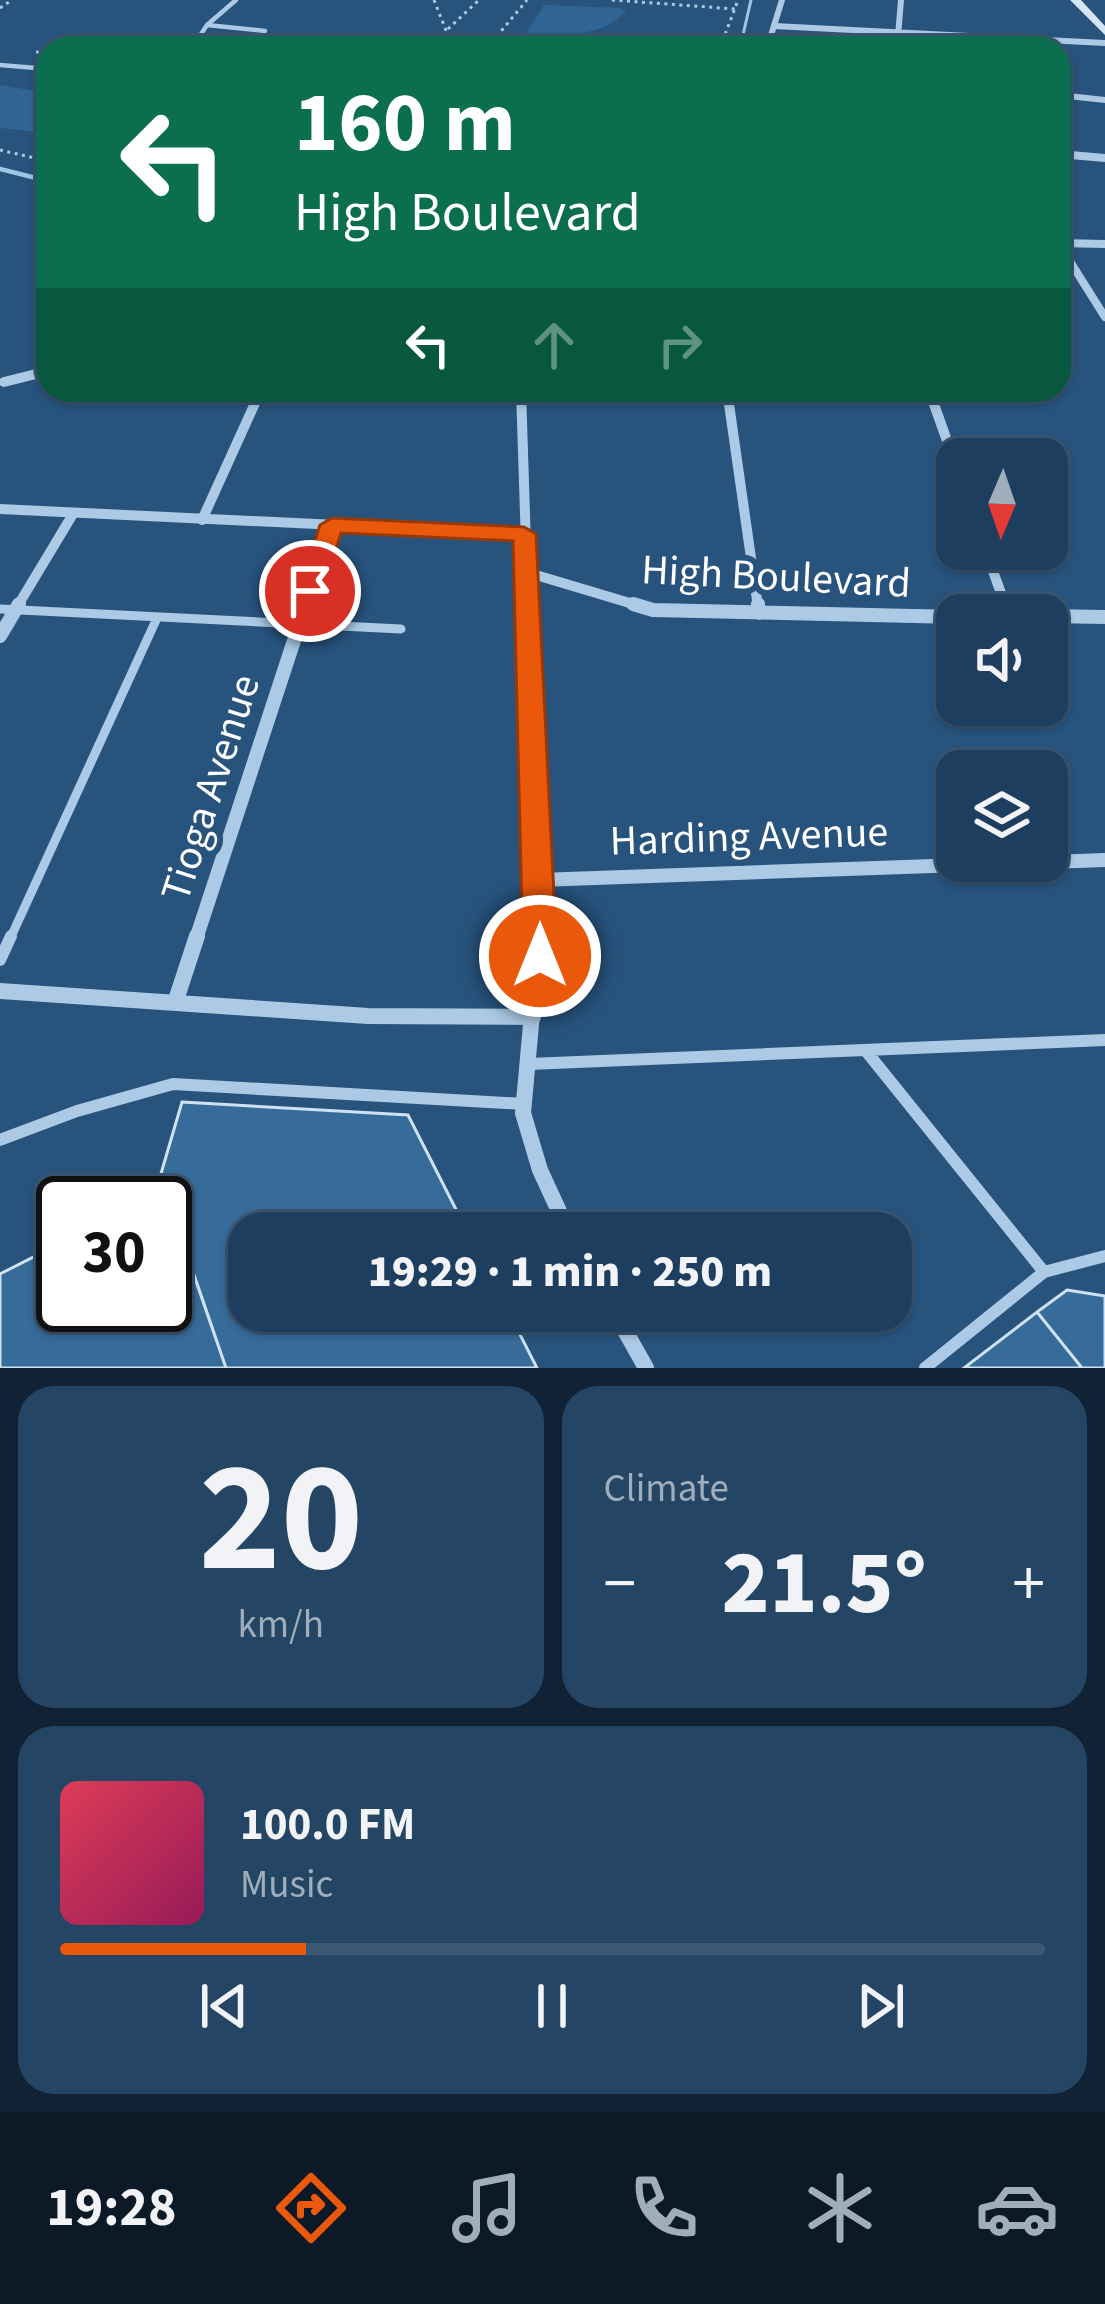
<!DOCTYPE html>
<html lang="en">
<head>
<meta charset="utf-8">
<style>
	body { margin:0; font-family:"Source Sans 3",sans-serif; background:#254564; color:#f1f3f6; height:100vh; display:flex; flex-direction:column; font-size:45px; white-space:nowrap }
	* { box-sizing:border-box; margin:0 }
	p { font-size:39px; color:#a0aebc }
	.icon { flex:none; width:66px; height:66px; fill:none; stroke:currentColor; stroke-width:2; stroke-linecap:round; stroke-linejoin:round }
	.map { position:relative; height:1368px; overflow:hidden }
	.drawer { display:flex; flex-direction:column; gap:18px; padding:18px; background:#102234; flex:1 }
	.drawer>* { flex:none }
	.banner { position:absolute; left:36px; top:36px; width:1035px; height:366px; border-radius:36px; box-shadow:0 3px 9px #0004,0 0 0 3px #3b5773; background:#0b6e4f; color:#fff; overflow:hidden }
	.needle { width:78px; rotate:182deg }
	.buttons { position:absolute; left:936px; top:438px; display:grid; gap:24px }
	.buttons a { display:grid; place-items:center; width:132px; height:132px; border-radius:24px; background:#1d3e5e; box-shadow:0 3px 9px #0004,0 0 0 3px #3b5773; font-size:60px }
	.speed { position:absolute; left:36px; top:1176px; display:flex; gap:24px; font-size:60px; font-weight:700; text-align:center }
	.speed>* { display:grid; place-content:center; width:156px; height:156px; border-radius:50%; background:#1d3e5e; box-shadow:0 3px 9px #0004,0 0 0 3px #3b5773; line-height:1 }
	.speed .limit { border:6px solid #111; border-radius:18px; background:#fff; color:#111 }
	.pin { position:absolute; display:grid; place-items:center; width:102px; height:102px; color:#fff; margin:-51px; border:6px solid #fff; border-radius:50%; box-shadow:0 3px 12px #0007 }
	.me { position:absolute; width:132px; margin:-66px; rotate:0deg; stroke-linejoin:round; filter:drop-shadow(0 0 9px #0008) }
	.turn { display:flex; align-items:center; gap:42px; height:252px; padding:0 60px; font-size:54px }
	.turn .icon { width:156px; height:156px; stroke-width:2.5 }
	.turn b { display:block; font-size:84px; line-height:102px }
	.lanes { display:flex; align-items:center; height:114px; padding:0 60px; background:#0003; justify-content:center; gap:60px; direction:ltr }
	.lanes .off { opacity:.35 }
	.big { font-size:90px; font-weight:800; line-height:1.1 }
	.drawer .card { flex:1; display:flex; flex-direction:column; justify-content:center; gap:18px; min-width:0; padding:0 42px; border-radius:36px; background:#254564 }
	.drawer .dial { align-items:center; gap:0 }
	.dial b { font-size:156px; line-height:1 }
	.song { display:flex; align-items:center; gap:36px }
	.cover { width:144px; height:144px; border-radius:18px; background:linear-gradient(135deg,hsl(350 70% 55%),hsl(330 70% 35%)) }
	.played { height:12px; border-radius:6px; background:linear-gradient(90deg,#ea580c 25%,#3b5773 25%) }
	.keys { display:flex; justify-content:space-around; direction:ltr }
	.heat { display:flex; justify-content:space-between; align-items:center; font-size:66px; direction:ltr }
	.drawer .tiles { flex:1; display:grid; gap:18px; grid-template-columns:1fr 1fr }
	.card:last-child { grid-column:span 2 }
	.trip { position:absolute; left:228px; top:1212px; width:684px; height:120px; border-radius:36px; background:#1d3e5e; box-shadow:0 3px 9px #0004,0 0 0 3px #3b5773; font-weight:800; line-height:120px; text-align:center }
	.menu { display:flex; height:192px; justify-content:space-around; align-items:center; background:#0c1926; color:#a0aebc }
	.menu .icon { width:84px; height:84px }
	.menu .current { color:#ea580c }
	.menu b { font-size:54px; color:#f1f3f6 }
	.map>svg:first-child { display:block }
</style>
</head>
<body>
<div class="map">
<svg width="1105" height="1368" viewBox="0 0 1105 1368">
	<rect width="100%" height="100%" fill="#27537d"/>
	<!-- green -->
	<path fill="#316694" d="M 544,5 L 619,8 L 626,10 C 605,39 559,35 526,33 Z
		M 0,85 L 48,93 L 48,133 L 0,128 Z"/>
	<g fill="none" stroke-linecap="round" stroke-linejoin="round">
		<!-- stream-far1 -->
		<path stroke="#a0c6e5" stroke-width="3" d="M 740,48 L 751,0"/>
		<!-- stream -->
		<path stroke="#a0c6e5" stroke-width="4.5" d="M 0,169 L 48,181"/>
	</g>
	<!-- building -->
	<path fill="#376b99" stroke="#cee2f4" stroke-width="3" d="M 182,1102 L 408,1115 L 468,1233 L 249,1233 L 249,1311 L 508,1311 L 537,1368 L 226,1368 L 160,1177 Z
		M 165,1190 L 226,1368 L 0,1368 L 0,1274 L 63,1242 L 63,1305 L 165,1305 L 165,1203 L 140,1203 Z
		M 1067,1290 L 1105,1296 L 1105,1368 L 1082,1368 L 1037,1312 Z
		M 1037,1312 L 1082,1368 L 964,1368 Z"/>
	<g fill="none" stroke-linecap="round" stroke-linejoin="round">
		<!-- path -->
		<path stroke="#accae5" stroke-width="3" stroke-dasharray="3 4.5" stroke-linecap="butt" d="M 434,0 L 453,48
			M 612,0 L 735,9
			M 0,8 L 12,0
			M 448,29 L 479,0
			M 272,45 L 448,35
			M 487,48 L 527,0
			M 720,48 L 738,0
			M 36,52 L 48,53
			M 0,150 L 48,161"/>
		<!-- lane-far2 -->
		<path stroke="#accae5" stroke-width="4.5" d="M 207,25 L 265,31
			M 198,35 L 212,41 L 211,48
			M 192,48 L 207,25 L 236,0
			M 0,65 L 36,68 L 48,84"/>
		<!-- lane-far1 -->
		<path stroke="#accae5" stroke-width="9" d="M 0,609 L 401,629
			M 10,939 L 157,618"/>
		<!-- lane -->
		<path stroke="#accae5" stroke-width="12" d="M 0,960 L 11,936
			M 866,1051 L 1044,1272
			M 529,1064 L 1105,1040
			M 0,1140 L 77,1111 L 173,1084 L 524,1104
			M 925,1368 L 1044,1272 L 1105,1256"/>
		<!-- street-far4 -->
		<path stroke="#accae5" stroke-width="6" d="M 774,26 L 1105,43
			M 767,48 L 782,0
			M 897,48 L 901,0
			M 1059,95 L 1105,100"/>
		<!-- street-far3 -->
		<path stroke="#accae5" stroke-width="8" d="M 1059,154 L 1105,158
			M 1059,243 L 1105,244
			M 1059,244 L 1105,317"/>
		<!-- street-far2 -->
		<path stroke="#accae5" stroke-width="10" d="M 4,382 L 48,371
			M 521,390 L 528,607
			M 727,390 L 758,607
			M 929,390 L 957,469
			M 0,509 L 525,534
			M 202,520 L 261,390
			M 985,549 L 1006,607
			M 526,572 L 643,607
			M 17,607 L 73,514
			M 305,607 L 332,525"/>
		<!-- street-far1 -->
		<path stroke="#accae5" stroke-width="14" d="M 528,604 L 539,939
			M 633,604 L 653,610 L 957,617
			M 758,604 L 759,613
			M 1005,604 L 1009,615
			M 1047,616 L 1105,617
			M 0,636 L 19,604
			M 539,880 L 1105,860
			M 196,939 L 306,604"/>
		<!-- street -->
		<path stroke="#accae5" stroke-width="16" d="M 539,936 L 523,1113 L 540,1170 L 569,1233
			M 0,991 L 368,1016 L 533,1017
			M 175,1003 L 197,936
			M 614,1311 L 646,1368"/>
		<!-- secondary -->
		<path fill="#d5e5f5" fill-rule="evenodd" d="M 1070,0 L 1081,0 L 1105,26 L 1105,35 Z"/>
	</g>
	<!-- route -->
	<path fill="#ea580c" stroke="#983908" stroke-width="3" d="M 332,518 L 524,527 L 536,534 L 557,956 L 552,966 L 540,970 L 528,966 L 523,956 L 513,541 L 341,533 L 323,591 L 319,597 L 301,597 L 298,591 L 320,525 Z"/>
	<g text-anchor="middle" dominant-baseline="central" stroke-width="12" stroke-linejoin="round" paint-order="stroke">
		<!-- street labels -->
		<g font-size="42" fill="#fff" stroke="#27537d">
			<text transform="translate(776 577) rotate(3)">High Boulevard</text>
			<text transform="translate(211 788) rotate(-72)">Tioga Avenue</text>
			<text transform="translate(749 837) rotate(-2)">Harding Avenue</text>
		</g>
	</g>
</svg>
<div class="buttons">
<a><svg class="needle" viewBox="-14 -14 28 28"><path d="M0-13l5 13h-10z" fill="#e53935"/><path d="M0 13l5-13h-10z" fill="#a0aebc"/></svg></a>
<a><svg class="icon" aria-label="sound" viewBox="0 0 24 24"><path d="M4 9h4l5-4v14l-5-4H4zM17 9q2 3 0 6"/></svg></a>
<a><svg class="icon" aria-label="layers" viewBox="0 0 24 24"><path d="M12 4l9 5-9 5-9-5zM3 14l9 5 9-5"/></svg></a>
</div>
<div class="speed"><div class="limit">30</div></div>
<div class="pin" style="left:310px;top:591px;background:#d93025"><svg class="icon" aria-label="arrive" viewBox="0 0 24 24"><path d="M6 21V4h12l-3 4 3 4H6"/></svg></div>
<svg class="me" style="left:540px;top:956px" viewBox="-20 -20 40 40"><circle r="17" fill="#ea580c" stroke="#fff" stroke-width="3"/><path d="M0-11L8 9 0 5-8 9z" fill="#fff"/></svg>
<div class="trip">19:29 · 1 min · 250 m</div>
<div class="banner">
<div class="turn"><svg class="icon" aria-label="left" viewBox="0 0 24 24"><path d="M17 20v-9H6M10 6l-5 5 5 5"/></svg><div><b>160 m</b>High Boulevard</div></div>
<div class="lanes"><svg class="icon" aria-label="left" viewBox="0 0 24 24"><path d="M17 20v-9H6M10 6l-5 5 5 5"/></svg><svg class="icon off" aria-label="ahead" viewBox="0 0 24 24"><path d="M12 20V5M6 11l6-6 6 6"/></svg><svg class="icon off" aria-label="right" viewBox="0 0 24 24"><path d="M7 20v-9h11M14 6l5 5-5 5"/></svg></div>
</div>
</div>
<section class="drawer">
<div class="tiles">
<div class="card dial"><b>20</b><p>km/h</p></div>
<div class="card"><p>Climate</p>
<div class="heat"><a>−</a><b class="big">21.5°</b><a>+</a></div>
</div>
<div class="card">
<div class="song"><i class="cover"></i><div><b>100.0 FM</b><p>Music</p></div></div>
<div class="played"></div>
<div class="keys"><svg class="icon" aria-label="previous" viewBox="0 0 24 24"><path d="M18 5L8 12l10 7zM5 5v14"/></svg><svg class="icon" aria-label="pause" viewBox="0 0 24 24"><path d="M8 5v14M16 5v14"/></svg><svg class="icon" aria-label="next" viewBox="0 0 24 24"><path d="M6 5l10 7-10 7zM19 5v14"/></svg></div>
</div>
</div>
</section>
<nav class="menu">
<b>19:28</b>
<svg class="icon current" aria-label="directions" viewBox="0 0 24 24"><path d="M12 3l9 9-9 9-9-9zM9 14v-3h6M13 9l2 2-2 2"/></svg>
<svg class="icon" aria-label="music" viewBox="0 0 24 24"><path d="M9 18V5l10-2v13"/><circle cx="6" cy="18" r="3"/><circle cx="16" cy="16" r="3"/></svg>
<svg class="icon" aria-label="phone" viewBox="0 0 24 24"><path d="M5 4h4l2 5-3 2q2 4 5 5l2-3 5 2v4C11 20 4 13 5 4z"/></svg>
<svg class="icon" aria-label="climate" viewBox="0 0 24 24"><path d="M12 3v18M4 7l16 10M4 17L20 7"/></svg>
<svg class="icon" aria-label="car" viewBox="0 0 24 24"><path d="M5 17H2v-5l4-1 3-4h7l3 4 3 1v5h-3M9 17h6M6 11h13"/><circle cx="7" cy="17" r="2"/><circle cx="17" cy="17" r="2"/></svg>
</nav>
</body>
</html>
